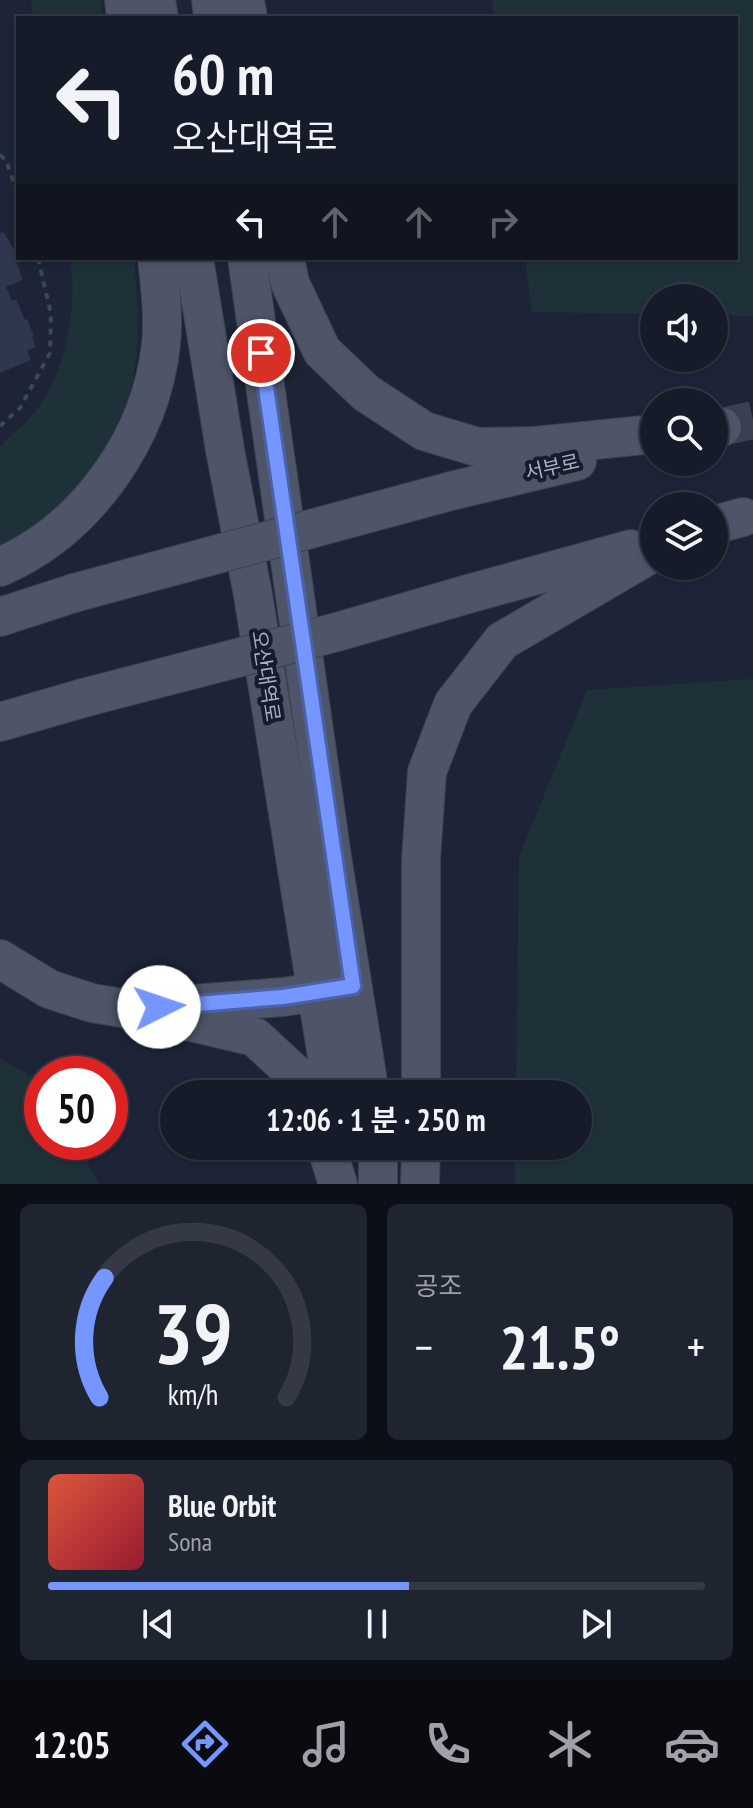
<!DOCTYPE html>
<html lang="ko">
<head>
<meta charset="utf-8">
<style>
	body { margin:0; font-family:"PT Sans Narrow","Noto Sans KR",sans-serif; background:#1f2431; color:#f1f3f6; height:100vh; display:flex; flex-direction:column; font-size:30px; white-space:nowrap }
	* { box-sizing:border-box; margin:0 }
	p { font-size:26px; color:#9ea1a8 }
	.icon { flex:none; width:44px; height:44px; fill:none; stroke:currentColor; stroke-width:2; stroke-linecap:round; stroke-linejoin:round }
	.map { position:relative; height:1184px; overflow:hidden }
	.panel { display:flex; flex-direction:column; gap:20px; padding:20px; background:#0c0f17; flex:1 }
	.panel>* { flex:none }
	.guide { position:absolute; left:16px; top:16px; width:722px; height:244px; border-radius:0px; box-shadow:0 2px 6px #0004,0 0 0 2px #353946; background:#161b29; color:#f1f3f6; overflow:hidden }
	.controls { position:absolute; left:640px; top:284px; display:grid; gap:16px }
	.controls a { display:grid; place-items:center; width:88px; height:88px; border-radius:50%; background:#161b29; box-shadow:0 2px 6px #0004,0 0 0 2px #353946; font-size:40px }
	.speed { position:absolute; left:24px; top:1056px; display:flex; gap:16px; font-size:40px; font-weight:700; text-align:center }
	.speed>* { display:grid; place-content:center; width:104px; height:104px; border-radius:50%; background:#161b29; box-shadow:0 2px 6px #0004,0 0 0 2px #353946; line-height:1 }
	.speed .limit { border:12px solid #d22; background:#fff; color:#111 }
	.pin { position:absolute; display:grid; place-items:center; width:68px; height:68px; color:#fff; margin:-34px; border:4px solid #fff; border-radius:50%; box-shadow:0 2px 8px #0007 }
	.me { position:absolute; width:88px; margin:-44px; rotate:86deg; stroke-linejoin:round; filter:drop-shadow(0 0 6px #0008) }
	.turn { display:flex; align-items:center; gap:28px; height:168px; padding:0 24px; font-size:36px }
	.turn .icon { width:104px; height:104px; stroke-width:2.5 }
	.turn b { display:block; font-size:56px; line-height:68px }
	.lanes { display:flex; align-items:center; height:76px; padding:0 24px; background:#0003; justify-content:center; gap:40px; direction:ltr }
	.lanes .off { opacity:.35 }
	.big { font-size:60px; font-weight:600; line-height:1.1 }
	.panel .card { flex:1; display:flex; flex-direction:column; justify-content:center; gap:12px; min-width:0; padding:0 28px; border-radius:12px; background:#1f2431 }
	.panel .dial { align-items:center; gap:0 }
	.dial svg { height:208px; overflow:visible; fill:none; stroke:#353946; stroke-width:7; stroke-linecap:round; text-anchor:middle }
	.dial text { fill:#f1f3f6; stroke:none }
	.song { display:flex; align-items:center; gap:24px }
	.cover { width:96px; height:96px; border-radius:12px; background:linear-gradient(135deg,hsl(10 70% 55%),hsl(350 70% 35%)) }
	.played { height:8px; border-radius:4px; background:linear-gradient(90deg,#7596ff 55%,#353946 55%) }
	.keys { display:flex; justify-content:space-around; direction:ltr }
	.heat { display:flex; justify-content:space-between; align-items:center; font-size:44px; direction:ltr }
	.panel .tiles { flex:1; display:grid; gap:20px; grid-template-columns:1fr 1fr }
	.card:last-child { grid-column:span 2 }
	.trip { position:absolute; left:160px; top:1080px; width:432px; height:80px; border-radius:40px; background:#161b29; box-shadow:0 2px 6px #0004,0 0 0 2px #353946; font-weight:600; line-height:80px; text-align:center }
	.tabs { display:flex; height:128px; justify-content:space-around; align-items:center; background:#090b10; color:#9ea1a8 }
	.tabs .icon { width:56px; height:56px }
	.tabs .on { color:#7596ff }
	.tabs b { font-size:36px; color:#f1f3f6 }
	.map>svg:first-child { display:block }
</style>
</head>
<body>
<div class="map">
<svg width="753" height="1184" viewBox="0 0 753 1184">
	<rect width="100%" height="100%" fill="#1d2437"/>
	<!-- green -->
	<path fill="#1f3138" d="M 31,0 L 101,0 L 103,18 L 33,18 Z
		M 492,0 L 753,0 L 753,316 L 714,315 L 714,298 L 654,298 L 654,314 L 532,312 L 525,258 L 736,258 L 736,18 L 494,18 Z
		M 70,258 L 134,258 C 137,298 141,340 133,380 C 125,423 85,486 55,517 C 40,532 18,544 0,556 L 0,447 C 12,434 28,421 39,407 C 66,369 78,304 70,258 Z
		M 753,679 L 753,1184 L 515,1184 L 515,1146 L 578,1146 L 578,1094 L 516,1094 L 519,857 L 587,690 Z
		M 0,1059 L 42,1081 L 42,1142 L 76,1142 L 99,1184 L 0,1184 Z"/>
	<!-- building -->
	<path fill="#2e374e" d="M 4,232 L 18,258 L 15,259 L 23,280 L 6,287 L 12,301 L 16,299 L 25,320 L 27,319 L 34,336 L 32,337 L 36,347 L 27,350 L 31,360 L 0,373 L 0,233 Z"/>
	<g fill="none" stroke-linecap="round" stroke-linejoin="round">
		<!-- major-tunnel -->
		<path stroke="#394053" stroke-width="38" stroke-dasharray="38 19" stroke-linecap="butt" d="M 722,427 L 753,420"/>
		<!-- major casing -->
		<g stroke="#3a4051" stroke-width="40">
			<path id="major" d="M 124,0 L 126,18
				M 156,0 L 159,18
				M 211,0 L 213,18
				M 245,0 L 248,18
				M 194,258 L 225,450 L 253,595 L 333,1094
				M 247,258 L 332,857 L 370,1094
				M 285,258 L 290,283 L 322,351 L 366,393 L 424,431 L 477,447 L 535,446 L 654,434
				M 714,429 L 722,427
				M 451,491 L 577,461
				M 714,525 L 743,517
				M 0,567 C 87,529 151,438 161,344 C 164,316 160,286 157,258
				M 468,594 L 631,549
				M 0,617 L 74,593
				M 0,722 L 83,698
				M 0,959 L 49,989 L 92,1003 L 128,1009 L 283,997 L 341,988
				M 174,1018 L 255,1037 L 298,1077 L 306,1094
				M 421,1094 L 421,859 L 427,772 L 453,704 L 502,641 L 654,552
				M 326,1146 L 338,1184
				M 378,1146 L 378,1184
				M 420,1184 L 421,1146"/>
		</g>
		<!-- path -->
		<path stroke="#374b50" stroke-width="4" stroke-dasharray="6 6" stroke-linecap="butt" d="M 0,155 L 6,160 L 18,195
			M 0,426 L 20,408 L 50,353 L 51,314 L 38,258"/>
		<!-- major -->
		<use href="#major" stroke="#4e5568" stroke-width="38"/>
		<!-- major-bridge casing -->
		<g stroke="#3a4051" stroke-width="40" stroke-linecap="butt">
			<path id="major-bridge" d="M 74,593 L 451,491
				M 83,698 L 337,632 L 468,594"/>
		</g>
		<!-- major-bridge -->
		<use href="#major-bridge" stroke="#4e5568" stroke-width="38"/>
	</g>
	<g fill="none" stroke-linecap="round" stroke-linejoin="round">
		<!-- route casing -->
		<g stroke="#4c62a6" stroke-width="20">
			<path id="route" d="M 159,1007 L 283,997 L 353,986 L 261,353"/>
		</g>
		<!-- route -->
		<use href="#route" stroke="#7596ff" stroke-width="14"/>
	</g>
	<g text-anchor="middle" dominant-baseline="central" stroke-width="8" stroke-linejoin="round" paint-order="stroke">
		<!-- street labels -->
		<g font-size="20" fill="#aab0c5" stroke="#161c2b">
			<text transform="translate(552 467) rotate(-13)">서부로</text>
			<text transform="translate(266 676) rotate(81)">오산대역로</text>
		</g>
	</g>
</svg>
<div class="controls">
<a><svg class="icon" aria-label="sound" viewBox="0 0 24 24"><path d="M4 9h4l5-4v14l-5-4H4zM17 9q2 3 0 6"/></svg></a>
<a><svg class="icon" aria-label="search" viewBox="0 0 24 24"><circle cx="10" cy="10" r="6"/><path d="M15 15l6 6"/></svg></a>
<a><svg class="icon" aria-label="layers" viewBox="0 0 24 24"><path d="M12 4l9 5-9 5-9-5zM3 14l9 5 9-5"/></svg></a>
</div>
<div class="speed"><div class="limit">50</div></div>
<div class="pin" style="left:261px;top:353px;background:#d93025"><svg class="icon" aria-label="arrive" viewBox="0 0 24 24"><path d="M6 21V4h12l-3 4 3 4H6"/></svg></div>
<svg class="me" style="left:159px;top:1007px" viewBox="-20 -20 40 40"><circle r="19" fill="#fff"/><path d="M0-13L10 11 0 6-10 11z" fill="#7596ff"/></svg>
<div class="trip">12:06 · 1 분 · 250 m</div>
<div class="guide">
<div class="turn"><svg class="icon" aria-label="left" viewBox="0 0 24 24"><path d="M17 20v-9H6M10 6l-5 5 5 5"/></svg><div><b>60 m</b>오산대역로</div></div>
<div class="lanes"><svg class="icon" aria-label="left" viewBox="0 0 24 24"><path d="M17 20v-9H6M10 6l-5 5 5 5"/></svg><svg class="icon off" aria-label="ahead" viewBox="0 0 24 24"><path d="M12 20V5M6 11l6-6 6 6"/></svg><svg class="icon off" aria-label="ahead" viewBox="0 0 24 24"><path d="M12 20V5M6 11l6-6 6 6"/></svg><svg class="icon off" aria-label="right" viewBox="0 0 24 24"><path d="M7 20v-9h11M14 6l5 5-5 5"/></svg></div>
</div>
</div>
<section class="panel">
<div class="tiles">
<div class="card dial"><svg viewBox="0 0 100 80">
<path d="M14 69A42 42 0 1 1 86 69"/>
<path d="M14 69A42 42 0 0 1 16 23" stroke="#7596ff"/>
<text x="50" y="56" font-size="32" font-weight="700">39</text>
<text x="50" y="72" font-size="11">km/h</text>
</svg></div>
<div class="card"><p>공조</p>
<div class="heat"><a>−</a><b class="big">21.5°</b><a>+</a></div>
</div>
<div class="card">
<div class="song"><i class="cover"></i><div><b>Blue Orbit</b><p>Sona</p></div></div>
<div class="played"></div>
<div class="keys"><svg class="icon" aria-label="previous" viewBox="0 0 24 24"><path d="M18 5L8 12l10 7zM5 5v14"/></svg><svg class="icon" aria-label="pause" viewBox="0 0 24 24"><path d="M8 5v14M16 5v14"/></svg><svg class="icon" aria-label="next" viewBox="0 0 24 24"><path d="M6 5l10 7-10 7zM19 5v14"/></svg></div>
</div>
</div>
</section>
<nav class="tabs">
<b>12:05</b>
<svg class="icon on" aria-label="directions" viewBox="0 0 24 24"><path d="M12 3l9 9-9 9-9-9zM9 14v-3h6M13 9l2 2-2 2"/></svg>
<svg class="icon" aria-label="music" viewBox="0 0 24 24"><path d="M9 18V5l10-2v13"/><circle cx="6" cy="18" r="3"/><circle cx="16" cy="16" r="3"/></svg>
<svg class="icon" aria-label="phone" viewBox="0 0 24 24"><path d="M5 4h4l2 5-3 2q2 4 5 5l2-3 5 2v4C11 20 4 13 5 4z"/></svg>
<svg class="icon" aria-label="climate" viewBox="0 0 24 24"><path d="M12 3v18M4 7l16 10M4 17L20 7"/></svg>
<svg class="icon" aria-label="car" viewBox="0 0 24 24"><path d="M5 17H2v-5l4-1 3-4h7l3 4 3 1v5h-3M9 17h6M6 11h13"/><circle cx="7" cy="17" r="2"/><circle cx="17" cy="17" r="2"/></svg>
</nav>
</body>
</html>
